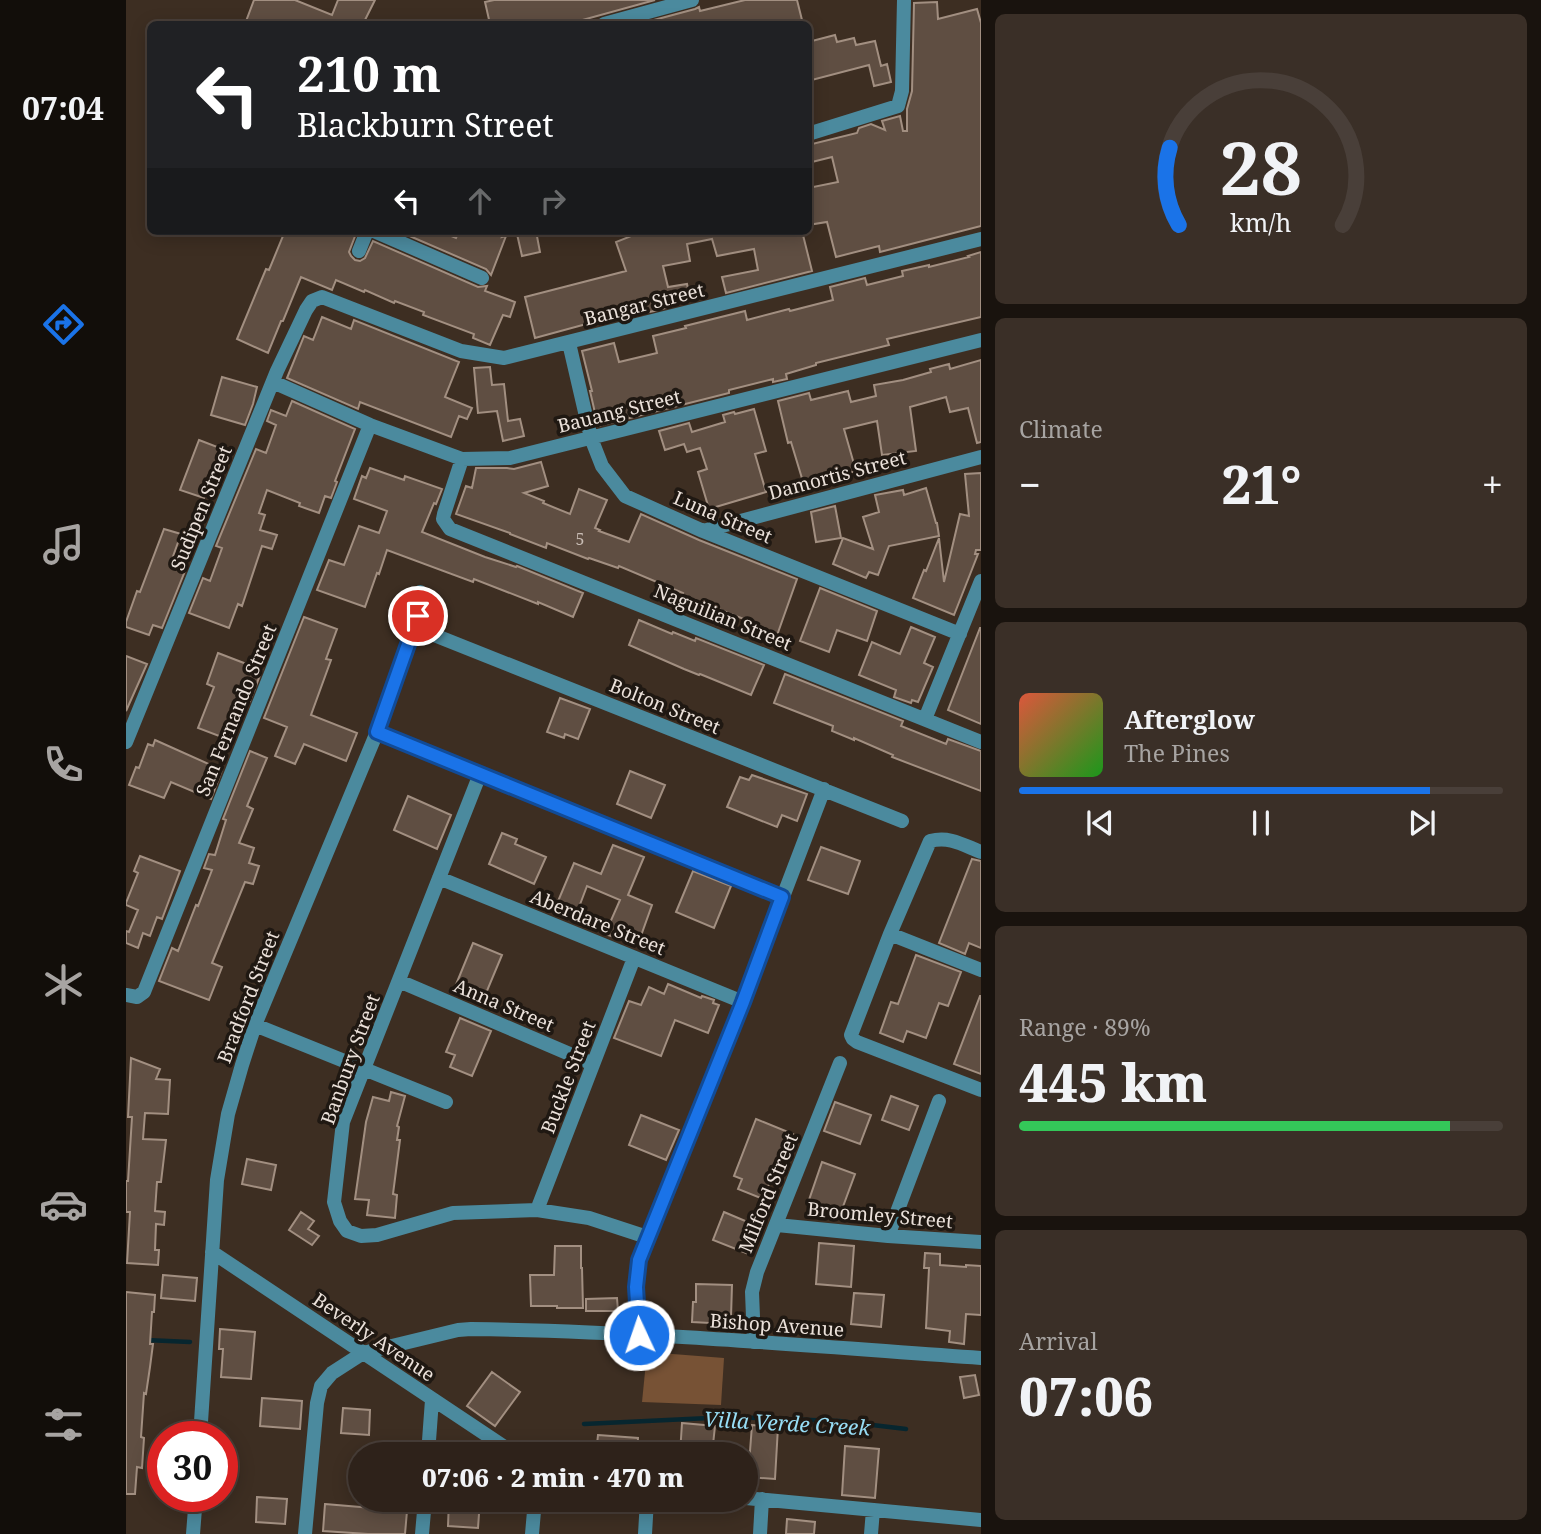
<!DOCTYPE html>
<html lang="en">
<head>
<meta charset="utf-8">
<style>
	body { margin:0; font-family:"Noto Serif",serif; background:#3a2f27; color:#f1f3f6; height:100vh; display:flex; flex-direction:column; font-size:26px; white-space:nowrap }
	* { box-sizing:border-box; margin:0 }
	p { font-size:23px; color:#a7a4a2 }
	.icon { flex:none; width:38px; height:38px; fill:none; stroke:currentColor; stroke-width:2; stroke-linecap:round; stroke-linejoin:round }
	.map { position:relative; flex:1; overflow:hidden }
	.details { display:flex; flex-direction:column; gap:14px; padding:14px; background:#19130e; width:560px }
	.details>* { flex:none }
	.top-card { position:absolute; left:21px; top:21px; width:665px; height:214px; border-radius:10px; box-shadow:0 4px 18px #0003,0 0 0 2px #493f39; background:#202124; color:#fff; overflow:hidden }
	.speed { position:absolute; left:21px; top:1421px; display:flex; gap:14px; font-size:35px; font-weight:700; text-align:center }
	.speed>* { display:grid; place-content:center; width:91px; height:91px; border-radius:50%; background:#2e221a; box-shadow:0 4px 18px #0003,0 0 0 2px #493f39; line-height:1 }
	.speed .limit { border:10px solid #d22; background:#fff; color:#111 }
	.pin { position:absolute; display:grid; place-items:center; width:60px; height:60px; color:#fff; margin:-30px; border:4px solid #fff; border-radius:50%; box-shadow:0 2px 7px #0007 }
	.me { position:absolute; width:77px; margin:-38px; rotate:357deg; stroke-linejoin:round; filter:drop-shadow(0 0 5px #0008) }
	.turn { display:flex; align-items:center; gap:24px; height:147px; padding:0 35px; font-size:32px }
	.turn .icon { width:91px; height:91px; stroke-width:2.5 }
	.turn b { display:block; font-size:49px; line-height:60px }
	.lanes { display:flex; align-items:center; height:66px; padding:0 35px; background:#0003; justify-content:center; gap:35px; direction:ltr }
	.lanes .off { opacity:.35 }
	.big { font-size:52px; font-weight:800; line-height:1.1 }
	.details .widget { flex:1; display:flex; flex-direction:column; justify-content:center; gap:10px; min-width:0; padding:0 24px; border-radius:10px; background:#3a2f27 }
	.details .dial { align-items:center; gap:0 }
	.dial svg { height:182px; overflow:visible; fill:none; stroke:#493f39; stroke-width:7; stroke-linecap:round; text-anchor:middle }
	.dial text { fill:#f1f3f6; stroke:none }
	.song { display:flex; align-items:center; gap:21px }
	.cover { width:84px; height:84px; border-radius:10px; background:linear-gradient(135deg,hsl(10 70% 55%),hsl(120 70% 35%)) }
	.played { height:7px; border-radius:4px; background:linear-gradient(90deg,#1a73e8 85%,#493f39 85%) }
	.keys { display:flex; justify-content:space-around; direction:ltr }
	.heat { display:flex; justify-content:space-between; align-items:center; font-size:38px; direction:ltr }
	.charge { height:10px; border-radius:5px; background:linear-gradient(90deg,#34c759 89%,#493f39 0) }
	.trip { position:absolute; left:222px; top:1442px; width:410px; height:70px; border-radius:35px; background:#2e221a; box-shadow:0 4px 18px #0003,0 0 0 2px #493f39; font-weight:800; line-height:70px; text-align:center }
	main { display:flex; flex:1; min-height:0 }
	.tab-bar { display:flex; flex-direction:column; width:126px; justify-content:space-around; align-items:center; background:#120e0a; color:#a7a4a2 }
	.tab-bar .icon { width:49px; height:49px }
	.tab-bar .active { color:#1a73e8 }
	.tab-bar b { font-size:32px; color:#f1f3f6 }
	.map>svg:first-child { display:block }
</style>
</head>
<body>
<main>
<nav class="tab-bar">
<b>07:04</b>
<svg class="icon active" aria-label="directions" viewBox="0 0 24 24"><path d="M12 3l9 9-9 9-9-9zM9 14v-3h6M13 9l2 2-2 2"/></svg>
<svg class="icon" aria-label="music" viewBox="0 0 24 24"><path d="M9 18V5l10-2v13"/><circle cx="6" cy="18" r="3"/><circle cx="16" cy="16" r="3"/></svg>
<svg class="icon" aria-label="phone" viewBox="0 0 24 24"><path d="M5 4h4l2 5-3 2q2 4 5 5l2-3 5 2v4C11 20 4 13 5 4z"/></svg>
<svg class="icon" aria-label="climate" viewBox="0 0 24 24"><path d="M12 3v18M4 7l16 10M4 17L20 7"/></svg>
<svg class="icon" aria-label="car" viewBox="0 0 24 24"><path d="M5 17H2v-5l4-1 3-4h7l3 4 3 1v5h-3M9 17h6M6 11h13"/><circle cx="7" cy="17" r="2"/><circle cx="17" cy="17" r="2"/></svg>
<svg class="icon" aria-label="filters" viewBox="0 0 24 24"><path d="M4 7h16M4 17h16"/><circle cx="9" cy="7" r="2"/><circle cx="15" cy="17" r="2"/></svg>
</nav>
<div class="map">
<svg width="855" height="1534" viewBox="0 0 855 1534">
	<rect width="100%" height="100%" fill="#3d2e22"/>
	<!-- green -->
	<path fill="#775235" d="M 521,1352 L 598,1358 L 595,1405 L 516,1402 Z"/>
	<g fill="none" stroke-linecap="round" stroke-linejoin="round">
		<!-- stream -->
		<path stroke="#07262f" stroke-width="4.5" d="M 20,1340 L 64,1342
			M 458,1424 L 604,1417 L 713,1421 L 780,1429"/>
	</g>
	<!-- building -->
	<path fill="#5f4e42" stroke="#a28f81" stroke-width="2" d="M 128,0 L 169,0 L 206,15 L 212,0 L 249,0 L 237,24 L 119,24 Z
		M 368,0 L 529,0 L 442,24 L 364,24 L 359,2 Z
		M 619,0 L 671,0 L 677,24 L 513,24 L 569,9 L 573,7 L 574,11 Z
		M 811,2 L 812,19 L 851,9 L 855,23 L 855,226 L 754,252 L 753,246 L 710,257 L 701,222 L 682,225 L 682,188 L 712,182 L 706,157 L 682,163 L 682,145 L 731,133 L 733,128 L 745,124 L 759,130 L 756,121 L 774,116 L 777,131 L 781,131 L 781,109 L 786,91 L 788,3 Z
		M 709,35 L 711,42 L 728,38 L 730,45 L 749,41 L 755,66 L 761,64 L 765,82 L 748,86 L 743,65 L 682,81 L 682,42 Z
		M 159,231 L 231,231 L 223,252 L 225,256 L 229,260 L 234,261 L 239,258 L 247,241 L 352,287 L 361,286 L 359,291 L 389,302 L 384,317 L 377,315 L 364,345 L 347,338 L 348,334 L 297,315 L 298,312 L 269,301 L 268,303 L 239,290 L 238,292 L 210,280 L 206,290 L 175,277 L 157,321 L 155,321 L 142,353 L 111,339 L 140,269 L 143,270 Z
		M 272,231 L 313,231 L 330,238 L 333,231 L 379,231 L 376,237 L 380,236 L 365,275 L 360,269 Z
		M 410,231 L 414,252 L 396,256 L 391,234 Z
		M 507,231 L 676,231 L 686,271 L 600,293 L 596,277 L 632,270 L 628,249 L 591,256 L 586,239 L 561,244 L 564,261 L 537,266 L 542,287 L 561,284 L 564,298 L 546,302 L 547,306 L 528,311 L 509,315 L 508,311 L 409,338 L 399,297 L 500,271 L 490,242 L 508,235 Z
		M 855,252 L 855,317 L 761,339 L 763,345 L 690,363 L 690,365 L 660,374 L 661,379 L 647,382 L 647,379 L 603,390 L 603,393 L 472,426 L 464,391 L 466,391 L 456,351 L 488,343 L 493,362 L 531,353 L 527,336 L 560,328 L 559,326 L 619,311 L 621,320 L 663,309 L 664,311 L 707,300 L 704,287 L 739,278 L 741,285 L 777,276 L 776,271 L 803,265 L 803,267 L 843,257 L 842,256 Z
		M 196,317 L 225,329 L 228,320 L 333,362 L 319,397 L 346,408 L 341,419 L 333,416 L 325,437 L 234,402 L 232,409 L 161,378 L 178,336 L 187,340 Z
		M 855,360 L 855,442 L 851,443 L 842,408 L 824,412 L 820,397 L 784,407 L 790,451 L 756,455 L 751,421 L 718,429 L 730,471 L 678,485 L 665,442 L 662,443 L 652,401 L 683,393 L 685,400 L 722,391 L 725,402 L 750,396 L 748,385 L 777,380 L 805,372 L 804,369 L 823,364 L 824,369 Z
		M 364,367 L 366,385 L 378,384 L 382,421 L 394,419 L 398,436 L 377,441 L 371,411 L 352,413 L 348,368 Z
		M 96,377 L 131,387 L 127,404 L 119,425 L 85,415 Z
		M 166,401 L 229,429 L 209,481 L 211,482 L 205,498 L 199,496 L 193,513 L 173,506 L 174,503 L 141,490 L 133,513 L 139,515 L 134,530 L 151,535 L 146,549 L 136,546 L 116,606 L 112,604 L 103,628 L 63,613 L 77,578 L 84,581 L 96,548 L 90,546 L 130,449 L 140,453 L 150,425 L 141,421 L 145,410 L 160,416 Z
		M 628,409 L 640,451 L 629,454 L 640,492 L 583,509 L 572,472 L 581,469 L 574,448 L 561,452 L 558,444 L 539,450 L 533,431 L 563,423 L 566,432 L 599,422 L 597,415 L 608,412 L 609,414 Z
		M 73,440 L 94,448 L 78,498 L 54,490 Z
		M 415,462 L 422,486 L 398,493 L 418,501 L 417,503 L 444,514 L 453,489 L 481,500 L 469,528 L 474,530 L 473,531 L 503,542 L 515,514 L 573,540 L 671,579 L 649,641 L 630,634 L 633,625 L 585,606 L 583,611 L 568,605 L 566,610 L 552,605 L 557,593 L 493,566 L 492,568 L 463,558 L 462,559 L 421,543 L 420,548 L 384,534 L 384,533 L 330,514 L 340,486 L 346,488 L 350,468 L 381,468 L 388,469 Z
		M 244,468 L 278,480 L 279,476 L 316,489 L 310,504 L 308,503 L 296,532 L 359,557 L 390,567 L 391,566 L 457,593 L 447,617 L 412,602 L 412,604 L 348,579 L 347,582 L 261,550 L 253,574 L 251,573 L 239,607 L 191,590 L 203,560 L 218,565 L 233,526 L 253,533 L 261,511 L 228,499 L 236,476 L 240,478 Z
		M 855,473 L 855,550 L 850,550 L 849,554 L 852,554 L 828,615 L 787,598 L 798,570 L 800,571 L 813,538 L 818,582 L 834,514 L 843,516 L 839,474 Z
		M 800,488 L 810,523 L 811,523 L 813,536 L 763,546 L 752,575 L 743,572 L 740,578 L 707,564 L 717,538 L 747,549 L 737,517 L 753,512 L 749,495 L 777,490 L 778,495 Z
		M 709,506 L 715,538 L 690,542 L 685,512 Z
		M 38,529 L 55,534 L 44,565 L 59,571 L 36,628 L 27,625 L 23,635 L 0,627 L 0,622 L 11,591 L 14,592 Z
		M 694,588 L 751,611 L 741,641 L 711,630 L 703,652 L 674,641 Z
		M 178,617 L 211,629 L 200,659 L 205,660 L 185,715 L 231,733 L 220,761 L 178,744 L 169,764 L 149,756 L 161,727 L 138,718 Z
		M 513,620 L 546,634 L 547,632 L 569,641 L 570,638 L 638,665 L 625,695 L 574,674 L 573,675 L 558,669 L 503,645 Z
		M 785,627 L 809,637 L 798,663 L 807,667 L 792,702 L 786,700 L 785,703 L 768,697 L 770,690 L 733,675 L 746,642 L 774,654 Z
		M 854,628 L 855,628 L 855,724 L 822,710 Z
		M 92,653 L 136,670 L 124,701 L 117,698 L 101,739 L 72,728 L 88,687 L 81,684 Z
		M 0,656 L 21,664 L 0,711 Z
		M 659,674 L 777,721 L 775,726 L 820,744 L 822,739 L 855,751 L 855,791 L 766,757 L 767,755 L 728,738 L 728,740 L 706,731 L 707,726 L 648,703 Z
		M 434,698 L 464,709 L 452,739 L 439,734 L 438,738 L 421,732 Z
		M 29,740 L 96,770 L 85,799 L 45,782 L 38,798 L 3,785 L 10,767 L 13,768 L 22,744 L 27,746 Z
		M 124,751 L 141,758 L 121,806 L 127,809 L 113,843 L 128,848 L 123,863 L 133,866 L 127,884 L 119,882 L 86,963 L 96,967 L 83,1000 L 33,981 L 46,948 L 52,951 L 70,905 L 72,906 L 86,870 L 78,868 L 83,854 L 89,855 L 100,820 L 97,819 Z
		M 504,771 L 539,785 L 525,818 L 491,804 Z
		M 626,775 L 681,794 L 671,821 L 656,815 L 651,827 L 601,807 L 614,777 L 623,780 Z
		M 282,796 L 325,815 L 311,849 L 268,830 Z
		M 376,833 L 391,839 L 389,844 L 420,857 L 408,884 L 363,864 Z
		M 487,845 L 518,857 L 502,895 L 526,905 L 512,944 L 479,934 L 494,900 L 461,886 L 450,915 L 430,906 L 448,863 L 475,874 Z
		M 695,847 L 734,861 L 722,894 L 682,880 Z
		M 14,856 L 54,871 L 36,919 L 31,917 L 24,936 L 17,933 L 12,948 L 0,943 L 0,931 L 3,932 L 12,910 L 0,905 L 0,903 L 12,873 L 8,871 Z
		M 846,859 L 855,861 L 855,948 L 843,943 L 839,954 L 813,943 Z
		M 567,871 L 605,886 L 588,928 L 550,912 Z
		M 347,943 L 376,955 L 358,998 L 329,987 Z
		M 790,955 L 835,972 L 822,1006 L 813,1003 L 800,1038 L 781,1031 L 777,1042 L 754,1033 L 765,1002 L 772,1004 Z
		M 542,984 L 575,998 L 576,996 L 588,1000 L 587,1003 L 593,1005 L 582,1033 L 549,1020 L 535,1056 L 488,1038 L 503,1001 L 515,1005 L 523,987 L 538,994 Z
		M 854,996 L 855,996 L 855,1074 L 828,1064 Z
		M 334,1018 L 365,1031 L 346,1076 L 324,1067 L 329,1055 L 320,1052 Z
		M 5,1058 L 34,1069 L 30,1079 L 44,1080 L 42,1114 L 19,1113 L 17,1139 L 40,1140 L 35,1182 L 31,1182 L 29,1211 L 39,1212 L 38,1225 L 30,1224 L 29,1250 L 33,1250 L 32,1265 L 1,1263 L 4,1212 L 0,1212 L 0,1181 L 2,1181 L 6,1117 L 2,1117 Z
		M 265,1092 L 279,1096 L 271,1126 L 273,1127 L 271,1140 L 274,1140 L 267,1194 L 271,1195 L 269,1218 L 241,1215 L 243,1200 L 229,1199 L 240,1122 L 247,1097 L 263,1101 Z
		M 765,1096 L 792,1106 L 783,1130 L 756,1120 Z
		M 709,1102 L 745,1115 L 734,1144 L 698,1131 Z
		M 515,1115 L 553,1130 L 540,1160 L 503,1145 Z
		M 630,1119 L 667,1134 L 656,1160 L 653,1159 L 637,1199 L 612,1189 L 616,1179 L 608,1176 Z
		M 121,1159 L 150,1165 L 145,1190 L 116,1184 Z
		M 696,1162 L 729,1174 L 715,1212 L 683,1200 Z
		M 175,1212 L 188,1221 L 182,1229 L 193,1236 L 186,1245 L 163,1230 Z
		M 598,1212 L 636,1228 L 625,1255 L 587,1240 Z
		M 693,1243 L 728,1246 L 725,1287 L 690,1284 Z
		M 429,1246 L 455,1246 L 455,1268 L 456,1268 L 457,1308 L 431,1308 L 431,1306 L 405,1306 L 404,1275 L 428,1275 Z
		M 799,1253 L 814,1254 L 814,1265 L 840,1267 L 840,1265 L 855,1266 L 855,1315 L 840,1314 L 838,1344 L 823,1342 L 824,1331 L 800,1328 L 803,1268 L 798,1268 Z
		M 37,1275 L 71,1278 L 69,1301 L 35,1298 Z
		M 570,1284 L 606,1285 L 605,1317 L 584,1316 L 584,1323 L 566,1322 L 567,1302 L 570,1302 Z
		M 0,1292 L 29,1295 L 28,1312 L 26,1312 L 24,1344 L 27,1344 L 24,1367 L 20,1394 L 18,1393 L 15,1437 L 18,1438 L 16,1468 L 11,1467 L 9,1494 L 0,1494 Z
		M 728,1293 L 758,1295 L 755,1327 L 725,1324 Z
		M 491,1298 L 492,1311 L 460,1311 L 460,1299 Z
		M 94,1329 L 129,1332 L 125,1379 L 95,1377 L 97,1349 L 93,1349 Z
		M 366,1372 L 394,1392 L 369,1426 L 341,1406 Z
		M 849,1375 L 853,1395 L 838,1398 L 834,1377 Z
		M 136,1398 L 176,1401 L 174,1429 L 134,1426 Z
		M 217,1408 L 244,1410 L 243,1435 L 215,1433 Z
		M 556,1423 L 589,1426 L 586,1454 L 554,1454 Z
		M 626,1425 L 652,1427 L 649,1479 L 622,1477 Z
		M 472,1435 L 512,1438 L 511,1454 L 470,1454 Z
		M 719,1446 L 753,1449 L 749,1498 L 716,1495 Z
		M 131,1497 L 161,1499 L 159,1524 L 130,1522 Z
		M 323,1500 L 354,1500 L 352,1528 L 322,1526 Z
		M 199,1504 L 281,1511 L 279,1534 L 242,1534 L 197,1531 Z
		M 661,1519 L 689,1522 L 688,1534 L 660,1534 Z"/>
	<g fill="none" stroke-linecap="round" stroke-linejoin="round">
		<!-- street -->
		<path stroke="#4b8a9e" stroke-width="14" d="M 478,24 L 566,0
			M 682,134 L 772,106 L 776,91 L 778,0
			M 248,231 L 356,278
			M 233,251 L 241,231
			M 443,343 L 465,438 L 476,466 L 499,496 L 577,531 L 834,634
			M 147,382 L 244,425 L 336,459 L 384,458 L 855,340
			M 336,459 L 318,514 L 317,519 L 324,529 L 855,742
			M 577,531 L 855,457
			M 288,627 L 776,821
			M 799,719 L 855,581
			M 251,732 L 656,897
			M 0,742 L 151,371 L 180,310 L 186,301 L 196,297 L 335,351 L 378,358 L 855,239
			M 354,774 L 217,1122 L 208,1202 L 214,1221 L 221,1231 L 235,1236 L 251,1235 L 327,1213 L 411,1210 L 463,1218 L 521,1237
			M 855,852 C 837,845 824,836 804,841 L 764,934 L 725,1035 L 727,1039 L 731,1042 L 855,1090
			M 313,878 L 617,1002
			M 764,934 L 855,970
			M 273,981 L 467,1064
			M 0,995 L 11,997 L 18,992 L 244,425
			M 129,1025 L 320,1102
			M 411,1210 L 508,958
			M 651,1225 L 762,1236 L 855,1242
			M 762,1236 L 813,1101
			M 86,1252 L 389,1454
			M 513,1336 L 510,1287 L 513,1260 L 617,1002 L 698,789
			M 628,1342 L 626,1292 L 631,1272 L 714,1063
			M 74,1437 L 91,1180 L 102,1114 L 116,1065 L 129,1025 L 251,732 L 288,627 L 292,616 L 294,592
			M 302,1454 L 306,1400
			M 620,1498 L 855,1520
			M 67,1534 L 70,1496
			M 179,1534 L 191,1403 L 195,1386 L 206,1373 L 237,1353 L 332,1330 L 345,1329 C 515,1331 685,1346 855,1358
			M 296,1534 L 299,1500
			M 406,1534 L 409,1500
			M 519,1534 L 521,1500
			M 634,1534 L 636,1499
			M 745,1534 L 747,1510"/>
	</g>
	<g fill="none" stroke-linecap="round" stroke-linejoin="round">
		<!-- route casing -->
		<g stroke="#114b97" stroke-width="18">
			<path id="route" d="M 292,616 L 251,732 L 656,897 L 617,1002 L 513,1260 L 510,1287 L 513,1335"/>
		</g>
		<!-- route -->
		<use href="#route" stroke="#1a73e8" stroke-width="12"/>
	</g>
	<g text-anchor="middle" dominant-baseline="central" stroke-width="7" stroke-linejoin="round" paint-order="stroke">
		<!-- number labels -->
		<g font-size="16" fill="#c8bcb4">
			<text x="454" y="539">5</text>
		</g>
		<!-- street labels -->
		<g font-size="19" fill="#ebe1da" stroke="#1f1812">
			<text transform="translate(518 304) rotate(-14)">Bangar Street</text>
			<text transform="translate(493 411) rotate(-14)">Bauang Street</text>
			<text transform="translate(711 475) rotate(-15)">Damortis Street</text>
			<text transform="translate(75 508) rotate(-68)">Sudipen Street</text>
			<text transform="translate(597 517) rotate(23)">Luna Street</text>
			<text transform="translate(597 617) rotate(22)">Naguilian Street</text>
			<text transform="translate(539 706) rotate(22)">Bolton Street</text>
			<text transform="translate(110 710) rotate(-68)">San Fernando Street</text>
			<text transform="translate(472 922) rotate(22)">Aberdare Street</text>
			<text transform="translate(122 997) rotate(-69)">Bradford Street</text>
			<text transform="translate(378 1005) rotate(23)">Anna Street</text>
			<text transform="translate(224 1059) rotate(-70)">Banbury Street</text>
			<text transform="translate(442 1077) rotate(-69)">Buckle Street</text>
			<text transform="translate(642 1193) rotate(-68)">Milford Street</text>
			<text transform="translate(754 1215) rotate(5)">Broomley Street</text>
			<text transform="translate(651 1325) rotate(4)">Bishop Avenue</text>
			<text transform="translate(248 1337) rotate(34)">Beverly Avenue</text>
		</g>
		<!-- water labels -->
		<g font-size="21" font-style="italic" fill="#97ddf5" stroke="#1f1812">
			<text transform="translate(661 1423) rotate(3)">Villa Verde Creek</text>
		</g>
	</g>
</svg>
<div class="speed"><div class="limit">30</div></div>
<div class="pin" style="left:292px;top:616px;background:#d93025"><svg class="icon" aria-label="arrive" viewBox="0 0 24 24"><path d="M6 21V4h12l-3 4 3 4H6"/></svg></div>
<svg class="me" style="left:513px;top:1335px" viewBox="-20 -20 40 40"><circle r="17" fill="#1a73e8" stroke="#fff" stroke-width="3"/><path d="M0-11L8 9 0 5-8 9z" fill="#fff"/></svg>
<div class="trip">07:06 · 2 min · 470 m</div>
<div class="top-card">
<div class="turn"><svg class="icon" aria-label="left" viewBox="0 0 24 24"><path d="M17 20v-9H6M10 6l-5 5 5 5"/></svg><div><b>210 m</b>Blackburn Street</div></div>
<div class="lanes"><svg class="icon" aria-label="left" viewBox="0 0 24 24"><path d="M17 20v-9H6M10 6l-5 5 5 5"/></svg><svg class="icon off" aria-label="ahead" viewBox="0 0 24 24"><path d="M12 20V5M6 11l6-6 6 6"/></svg><svg class="icon off" aria-label="right" viewBox="0 0 24 24"><path d="M7 20v-9h11M14 6l5 5-5 5"/></svg></div>
</div>
</div>
<section class="details">
<div class="widget dial"><svg viewBox="0 0 100 80">
<path d="M14 69A42 42 0 1 1 86 69"/>
<path d="M14 69A42 42 0 0 1 10 35" stroke="#1a73e8"/>
<text x="50" y="56" font-size="32" font-weight="700">28</text>
<text x="50" y="72" font-size="11">km/h</text>
</svg></div>
<div class="widget"><p>Climate</p>
<div class="heat"><a>−</a><b class="big">21°</b><a>+</a></div>
</div>
<div class="widget">
<div class="song"><i class="cover"></i><div><b>Afterglow</b><p>The Pines</p></div></div>
<div class="played"></div>
<div class="keys"><svg class="icon" aria-label="previous" viewBox="0 0 24 24"><path d="M18 5L8 12l10 7zM5 5v14"/></svg><svg class="icon" aria-label="pause" viewBox="0 0 24 24"><path d="M8 5v14M16 5v14"/></svg><svg class="icon" aria-label="next" viewBox="0 0 24 24"><path d="M6 5l10 7-10 7zM19 5v14"/></svg></div>
</div>
<div class="widget"><p>Range · 89%</p><b class="big">445 km</b><div class="charge"></div></div>
<div class="widget"><p>Arrival</p><b class="big">07:06</b></div>
</section>
</main>
</body>
</html>
